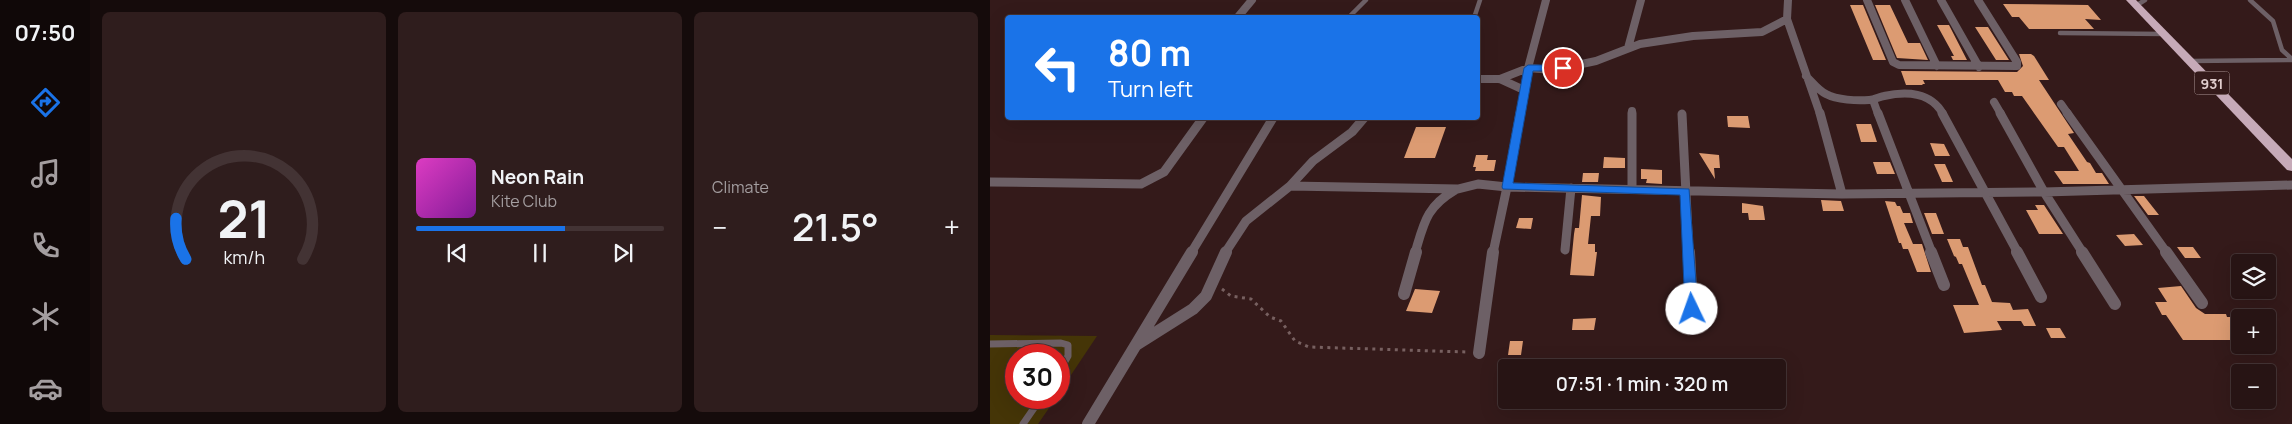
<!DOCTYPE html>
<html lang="en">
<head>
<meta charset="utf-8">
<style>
	body { margin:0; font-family:Manrope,sans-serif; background:#2f1d1d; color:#f1f3f6; height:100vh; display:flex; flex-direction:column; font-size:19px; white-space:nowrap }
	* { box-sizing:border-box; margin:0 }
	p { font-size:16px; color:#a49ea0 }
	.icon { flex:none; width:28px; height:28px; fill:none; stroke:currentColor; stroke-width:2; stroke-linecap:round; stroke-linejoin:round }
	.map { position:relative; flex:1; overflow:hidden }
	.side { display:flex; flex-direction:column; gap:12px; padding:12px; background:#150b0b; width:900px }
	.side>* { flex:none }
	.top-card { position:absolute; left:15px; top:15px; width:475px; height:105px; border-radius:5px; box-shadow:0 5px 20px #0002,0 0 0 1px #433334; background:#1a73e8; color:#fff; overflow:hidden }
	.buttons { position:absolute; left:1241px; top:254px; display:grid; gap:10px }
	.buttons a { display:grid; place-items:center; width:45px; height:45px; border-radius:5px; background:#271414; box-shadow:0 5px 20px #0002,0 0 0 1px #433334; font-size:25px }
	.speed { position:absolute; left:15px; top:344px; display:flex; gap:10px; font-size:25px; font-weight:700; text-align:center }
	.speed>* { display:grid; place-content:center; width:65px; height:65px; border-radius:50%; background:#271414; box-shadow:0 5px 20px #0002,0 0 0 1px #433334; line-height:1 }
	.speed .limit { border:8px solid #d22; background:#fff; color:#111 }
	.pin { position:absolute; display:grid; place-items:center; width:42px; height:42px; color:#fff; margin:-21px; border:2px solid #fff; border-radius:50%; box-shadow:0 1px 5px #0007 }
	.me { position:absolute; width:55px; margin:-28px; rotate:357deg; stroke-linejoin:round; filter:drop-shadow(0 0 4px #0008) }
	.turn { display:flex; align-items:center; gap:18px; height:105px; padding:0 20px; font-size:22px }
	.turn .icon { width:65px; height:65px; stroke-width:2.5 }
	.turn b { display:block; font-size:35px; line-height:42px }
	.big { font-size:38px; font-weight:600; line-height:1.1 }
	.side .tile { flex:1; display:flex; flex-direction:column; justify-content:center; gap:8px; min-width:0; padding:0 18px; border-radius:8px; background:#2f1d1d }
	.side .dial { align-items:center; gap:0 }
	.dial svg { height:130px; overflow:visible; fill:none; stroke:#433334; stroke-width:7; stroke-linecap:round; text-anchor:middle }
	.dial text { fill:#f1f3f6; stroke:none }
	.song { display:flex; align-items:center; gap:15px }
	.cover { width:60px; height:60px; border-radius:8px; background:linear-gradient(135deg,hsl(310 70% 55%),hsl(290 70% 35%)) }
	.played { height:5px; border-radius:2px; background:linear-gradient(90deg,#1a73e8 60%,#433334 60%) }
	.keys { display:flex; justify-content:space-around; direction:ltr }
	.heat { display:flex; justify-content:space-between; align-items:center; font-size:28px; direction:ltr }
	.side .tiles { flex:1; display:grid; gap:12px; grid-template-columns:repeat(3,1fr) }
	.trip { position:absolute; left:508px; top:359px; width:288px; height:50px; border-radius:5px; background:#271414; box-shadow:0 5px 20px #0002,0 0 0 1px #433334; font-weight:600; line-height:50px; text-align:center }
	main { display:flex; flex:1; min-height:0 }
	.tab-bar { display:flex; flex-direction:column; width:90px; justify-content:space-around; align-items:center; background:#100808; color:#a49ea0 }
	.tab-bar .icon { width:35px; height:35px }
	.tab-bar .active { color:#1a73e8 }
	.tab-bar b { font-size:22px; color:#f1f3f6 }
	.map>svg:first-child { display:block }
</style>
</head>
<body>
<main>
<nav class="tab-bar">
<b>07:50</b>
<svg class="icon active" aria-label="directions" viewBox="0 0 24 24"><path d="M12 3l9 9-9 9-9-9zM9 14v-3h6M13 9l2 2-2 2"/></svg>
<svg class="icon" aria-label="music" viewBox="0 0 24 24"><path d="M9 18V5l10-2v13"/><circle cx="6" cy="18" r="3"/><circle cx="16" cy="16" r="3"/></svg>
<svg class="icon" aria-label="phone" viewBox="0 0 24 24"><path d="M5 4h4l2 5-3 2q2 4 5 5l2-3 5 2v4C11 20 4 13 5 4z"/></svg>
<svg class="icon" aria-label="climate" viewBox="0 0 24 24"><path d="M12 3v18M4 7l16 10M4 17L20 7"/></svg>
<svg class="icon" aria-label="car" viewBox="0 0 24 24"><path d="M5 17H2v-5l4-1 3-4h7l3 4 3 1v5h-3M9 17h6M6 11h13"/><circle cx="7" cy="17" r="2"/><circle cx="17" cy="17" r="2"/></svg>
</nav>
<section class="side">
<div class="tiles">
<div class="tile dial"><svg viewBox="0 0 100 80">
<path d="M14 69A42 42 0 1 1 86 69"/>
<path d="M14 69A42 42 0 0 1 8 44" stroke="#1a73e8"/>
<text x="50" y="56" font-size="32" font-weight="700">21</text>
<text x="50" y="72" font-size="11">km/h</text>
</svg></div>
<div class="tile">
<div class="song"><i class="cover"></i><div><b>Neon Rain</b><p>Kite Club</p></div></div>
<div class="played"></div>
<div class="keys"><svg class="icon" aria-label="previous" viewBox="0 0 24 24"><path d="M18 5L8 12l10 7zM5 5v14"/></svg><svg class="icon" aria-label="pause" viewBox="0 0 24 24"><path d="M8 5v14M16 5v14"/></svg><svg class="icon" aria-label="next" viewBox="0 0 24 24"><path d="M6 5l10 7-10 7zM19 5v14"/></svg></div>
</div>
<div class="tile"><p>Climate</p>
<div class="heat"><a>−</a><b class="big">21.5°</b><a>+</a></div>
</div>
</div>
</section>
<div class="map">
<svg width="1302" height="424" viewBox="0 0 1302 424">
	<rect width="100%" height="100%" fill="#341a1a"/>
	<!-- green -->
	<path fill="#453507" d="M 0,335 L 107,336 L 69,393 L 69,355 L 26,355 L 26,398 L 66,398 L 48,424 L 0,424 Z"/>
	<!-- building -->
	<path fill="#dc9b72" d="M 1013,4 L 1098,5 L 1111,20 L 1095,19 L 1104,29 L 1039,29 L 1029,17 L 1022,17 Z
		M 860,5 L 873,5 L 896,60 L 883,60 Z
		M 885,5 L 900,5 L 918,43 L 930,43 L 938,60 L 907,58 Z
		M 947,25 L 959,25 L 977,60 L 963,60 L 961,56 L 964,56 Z
		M 985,27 L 998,27 L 1019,60 L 1006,60 Z
		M 1029,54 L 1041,54 L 1044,56 L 1059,80 L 1049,80 L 1084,133 L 1078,134 L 1097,162 L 1100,163 L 1106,173 L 1112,173 L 1119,184 L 1073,184 L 1064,171 L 1089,171 L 1074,147 L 1068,147 L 1032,96 L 1024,96 L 1022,92 L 1015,92 L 1008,80 L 933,80 L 935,84 L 932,84 L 933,85 L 916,85 L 911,71 L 1027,72 L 1033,66 Z
		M 737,116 L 758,116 L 760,128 L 738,127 Z
		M 866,124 L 881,124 L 887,142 L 871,142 Z
		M 426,127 L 456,127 L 445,158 L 414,158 Z
		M 940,143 L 954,144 L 960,156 L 945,156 Z
		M 709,153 L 729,155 L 730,168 L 724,168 L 725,179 Z
		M 486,155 L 498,155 L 497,160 L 506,160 L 504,171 L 485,171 L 486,167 L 483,167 Z
		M 614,157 L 635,158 L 635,168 L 613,168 Z
		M 883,162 L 900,162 L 905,174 L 887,174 Z
		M 944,164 L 955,164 L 963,182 L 952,182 Z
		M 651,169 L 672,170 L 672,184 L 656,183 L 657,179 L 651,179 Z
		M 593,173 L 609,173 L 608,182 L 592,182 Z
		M 592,195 L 611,197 L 610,216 L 601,216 L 598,244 L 605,244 L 605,252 L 607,252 L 604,276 L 580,275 L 584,234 L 585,228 L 589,228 Z
		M 1144,196 L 1154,196 L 1169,215 L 1158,215 Z
		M 831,200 L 851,201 L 854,211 L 833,211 Z
		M 895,201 L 905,202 L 907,206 L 910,206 L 913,213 L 920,213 L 923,223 L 914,223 L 923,244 L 932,244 L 941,272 L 927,272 L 918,249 L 913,249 L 911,243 L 909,243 Z
		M 752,203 L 773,206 L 775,220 L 759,220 L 758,213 L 752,213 Z
		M 1045,205 L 1054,205 L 1073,234 L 1049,234 L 1036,210 L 1048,210 Z
		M 934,213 L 946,213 L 954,234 L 942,234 Z
		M 529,218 L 543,218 L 541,229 L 526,228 Z
		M 1144,234 L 1153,245 L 1135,246 L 1126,235 Z
		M 957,239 L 970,239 L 973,247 L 978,247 L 992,285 L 995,285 L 1002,302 L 1020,303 L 1023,310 L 1038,309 L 1046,326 L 1034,326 L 1031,321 L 1007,321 L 1012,330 L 974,333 L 963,305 L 989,305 L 972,264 L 969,264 L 966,257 L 964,256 Z
		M 1187,247 L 1203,247 L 1211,258 L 1195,258 Z
		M 1191,286 L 1206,308 L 1215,314 L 1236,314 L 1237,317 L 1250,317 L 1250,340 L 1193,340 L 1176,315 L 1172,315 L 1165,302 L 1177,302 L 1168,288 Z
		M 425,289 L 450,291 L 442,313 L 416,311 Z
		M 606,318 L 604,330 L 582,330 L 583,319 Z
		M 1056,328 L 1070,328 L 1076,338 L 1061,338 Z
		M 520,341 L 533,341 L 531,355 L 518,355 Z"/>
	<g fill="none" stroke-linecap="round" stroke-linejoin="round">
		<!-- path -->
		<path stroke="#776060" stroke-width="3" stroke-dasharray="3 4.5" stroke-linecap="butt" d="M 232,289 L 241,296 L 261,299 L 280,317 L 291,321 L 305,341 L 319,347 L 477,352"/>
		<!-- service-far1 -->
		<path stroke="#6d6066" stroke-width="4.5" d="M 1260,0 L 1283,21 L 1292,50 L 1302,59
			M 1147,5 L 1155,0
			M 358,18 L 376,0
			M 484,18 L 490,0
			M 1070,33 L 1175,34
			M 1201,61 L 1302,60"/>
		<!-- service -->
		<path stroke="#6d6066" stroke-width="7" d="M 0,344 L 71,343 L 78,345 L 78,356 L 69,372
			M 33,424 L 51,398"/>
		<!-- minor-far2 -->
		<path stroke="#6d6066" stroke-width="8" d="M 798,0 L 797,19 L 830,114
			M 877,0 L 903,62 L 909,65 L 1027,66 L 1027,62 L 988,0
			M 915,0 L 947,66
			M 951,0 L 989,67
			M 247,18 L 262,0
			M 638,48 L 651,0
			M 816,76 C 822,82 829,91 836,94 C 847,100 867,101 879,100 C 884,100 889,97 894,96 C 916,91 941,92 953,114
			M 488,79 L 510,79 L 534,90
			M 510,79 L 538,68 L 563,70 L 606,61 L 650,44 L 703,36 L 772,32 L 797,19
			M 883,100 L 888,114
			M 1004,102 L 1011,114
			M 1071,104 L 1078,114
			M 642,111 L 642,114
			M 530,114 L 538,68 L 556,0"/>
		<!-- minor-far1 -->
		<path stroke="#6d6066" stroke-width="9" d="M 530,113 L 517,187 L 852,194 L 1054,192 L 1302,185
			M 642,113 L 642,189
			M 830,113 L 852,194
			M 888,113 L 942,253
			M 952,113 L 1028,253
			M 1010,113 L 1054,192 L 1093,253
			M 1077,113 L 1177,253
			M 692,114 L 699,253
			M 0,182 L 151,184 L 174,172 L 213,118
			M 300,186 L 468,189 L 488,184 L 517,187 L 503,253
			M 575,250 L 581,188
			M 201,253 L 283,118
			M 235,253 L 256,221 L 300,186 L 323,161 L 362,132 L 374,118
			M 425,253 C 434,223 436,207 465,190"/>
		<!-- minor -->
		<path stroke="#6d6066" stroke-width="12" d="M 699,252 L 703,329
			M 941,252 L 954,285
			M 1027,252 L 1051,297
			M 1092,252 L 1125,304
			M 1176,252 L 1212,303
			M 414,294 L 426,252
			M 146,345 L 203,309 L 216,296 L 236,252
			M 489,353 L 503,252
			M 98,424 L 202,252"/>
		<!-- trunk -->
		<path fill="#c6aab8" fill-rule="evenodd" d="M 1136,0 L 1146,0 L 1302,159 L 1302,171 L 1297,170 Z"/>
	</g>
	<!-- route -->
	<path fill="#1a73e8" stroke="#114b97" d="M 538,65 L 573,65 L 577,68 L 573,71 L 543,71 L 523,183 L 699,189 L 708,309 L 706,313 L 697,313 L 695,309 L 690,195 L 513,189 L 512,187 L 534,68 Z"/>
	<g text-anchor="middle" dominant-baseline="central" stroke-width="5" stroke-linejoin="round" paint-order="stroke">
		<!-- shield labels -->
		<rect fill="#341a1a" stroke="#ac9797" stroke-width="1" x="1204.5" y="71.5" width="35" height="23" rx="4"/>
		<g font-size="14" font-weight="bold" fill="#e0cdcd">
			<text x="1222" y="83">931</text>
		</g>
	</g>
</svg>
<div class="buttons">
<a><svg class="icon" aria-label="layers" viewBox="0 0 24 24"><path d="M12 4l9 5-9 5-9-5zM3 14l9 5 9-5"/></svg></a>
<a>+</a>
<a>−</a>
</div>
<div class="speed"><div class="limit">30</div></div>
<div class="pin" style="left:573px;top:68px;background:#d93025"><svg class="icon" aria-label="arrive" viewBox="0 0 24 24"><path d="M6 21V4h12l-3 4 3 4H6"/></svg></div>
<svg class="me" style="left:702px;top:309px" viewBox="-20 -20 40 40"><circle r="19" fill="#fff"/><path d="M0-13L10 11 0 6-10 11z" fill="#1a73e8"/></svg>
<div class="trip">07:51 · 1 min · 320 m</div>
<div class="top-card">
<div class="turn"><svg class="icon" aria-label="left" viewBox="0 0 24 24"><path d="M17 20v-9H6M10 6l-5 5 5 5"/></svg><div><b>80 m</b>Turn left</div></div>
</div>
</div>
</main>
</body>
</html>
